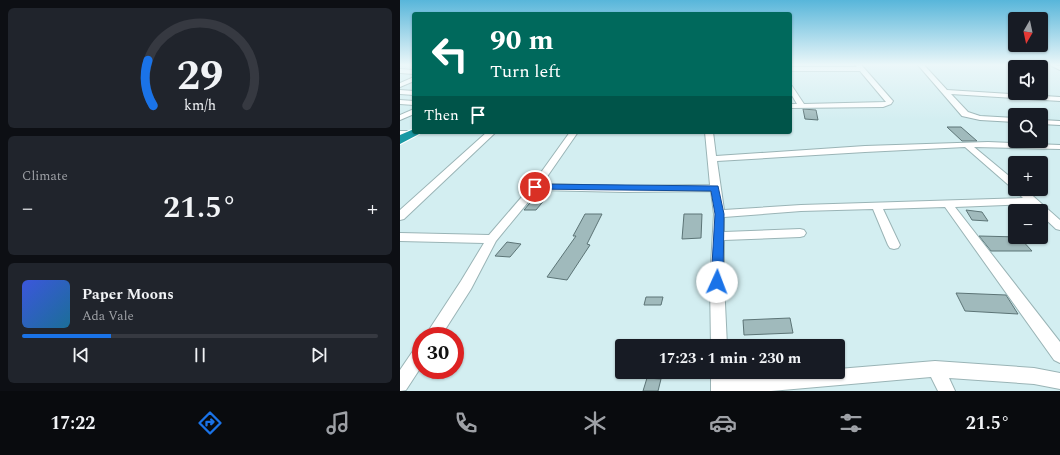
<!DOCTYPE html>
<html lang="en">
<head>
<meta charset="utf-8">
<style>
	body { margin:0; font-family:Spectral,serif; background:#20242c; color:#f1f3f6; height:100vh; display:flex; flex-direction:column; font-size:15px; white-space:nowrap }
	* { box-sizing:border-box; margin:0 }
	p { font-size:13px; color:#9ea1a6 }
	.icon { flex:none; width:22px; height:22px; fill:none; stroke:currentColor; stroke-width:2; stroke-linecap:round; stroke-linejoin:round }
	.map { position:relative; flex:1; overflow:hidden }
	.panel { display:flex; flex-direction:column; gap:8px; padding:8px; background:#0d0f14; width:400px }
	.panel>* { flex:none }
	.hud { position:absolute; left:12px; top:12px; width:380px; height:122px; border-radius:4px; box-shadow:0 1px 3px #0004; background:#00695c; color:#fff; overflow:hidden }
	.needle { width:26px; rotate:189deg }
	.fabs { position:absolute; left:608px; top:12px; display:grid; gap:8px }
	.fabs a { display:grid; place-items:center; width:40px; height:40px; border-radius:4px; background:#171b24; box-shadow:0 1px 3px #0004; font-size:20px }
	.speed { position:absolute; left:12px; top:327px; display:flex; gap:8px; font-size:20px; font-weight:700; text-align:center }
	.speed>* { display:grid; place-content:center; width:52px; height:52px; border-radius:50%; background:#171b24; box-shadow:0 1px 3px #0004; line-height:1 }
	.speed .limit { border:6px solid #d22; background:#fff; color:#111 }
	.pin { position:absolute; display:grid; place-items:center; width:34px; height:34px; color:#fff; margin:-17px; border:2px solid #fff; border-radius:50%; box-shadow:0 1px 4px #0007 }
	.me { position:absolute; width:44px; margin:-22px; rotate:2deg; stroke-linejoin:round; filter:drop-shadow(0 0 3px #0008) }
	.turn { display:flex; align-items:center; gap:14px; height:84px; padding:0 12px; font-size:18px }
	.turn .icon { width:52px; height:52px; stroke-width:2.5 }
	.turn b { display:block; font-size:28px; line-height:34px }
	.then { display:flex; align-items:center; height:38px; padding:0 12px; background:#0003; gap:8px; font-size:15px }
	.big { font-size:30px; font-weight:700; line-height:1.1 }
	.panel .tile { flex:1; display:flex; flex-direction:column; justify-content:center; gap:6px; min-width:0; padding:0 14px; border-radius:6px; background:#20242c }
	.panel .dial { align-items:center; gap:0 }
	.dial svg { height:104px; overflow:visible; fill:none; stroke:#363941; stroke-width:7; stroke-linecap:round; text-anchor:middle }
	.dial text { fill:#f1f3f6; stroke:none }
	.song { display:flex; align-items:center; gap:12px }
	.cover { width:48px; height:48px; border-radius:6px; background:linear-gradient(135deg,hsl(230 70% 55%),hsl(200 70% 35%)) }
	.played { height:4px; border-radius:2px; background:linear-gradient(90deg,#1a73e8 25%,#363941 25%) }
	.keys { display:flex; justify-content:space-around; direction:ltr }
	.heat { display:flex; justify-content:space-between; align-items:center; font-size:22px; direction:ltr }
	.trip { position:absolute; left:215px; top:339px; width:230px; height:40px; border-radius:4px; background:#171b24; box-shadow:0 1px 3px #0004; font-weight:700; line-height:40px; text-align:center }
	.tab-bar { display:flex; height:64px; justify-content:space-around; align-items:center; background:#090b0e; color:#9ea1a6 }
	.tab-bar .icon { width:28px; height:28px }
	.tab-bar .active { color:#1a73e8 }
	.tab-bar b { font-size:18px; color:#f1f3f6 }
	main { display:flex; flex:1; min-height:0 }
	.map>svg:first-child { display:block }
</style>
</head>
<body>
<main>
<section class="panel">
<div class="tile dial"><svg viewBox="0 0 100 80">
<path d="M14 69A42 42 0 1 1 86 69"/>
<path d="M14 69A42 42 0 0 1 10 34" stroke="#1a73e8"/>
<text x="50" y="56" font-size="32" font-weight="700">29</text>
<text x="50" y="72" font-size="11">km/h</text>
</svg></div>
<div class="tile"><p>Climate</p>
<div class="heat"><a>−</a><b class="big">21.5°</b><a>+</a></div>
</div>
<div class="tile">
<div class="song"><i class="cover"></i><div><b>Paper Moons</b><p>Ada Vale</p></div></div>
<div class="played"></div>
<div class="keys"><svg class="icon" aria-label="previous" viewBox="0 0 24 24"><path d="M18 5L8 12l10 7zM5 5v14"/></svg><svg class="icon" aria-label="pause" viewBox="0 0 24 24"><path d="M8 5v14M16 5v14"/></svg><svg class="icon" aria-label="next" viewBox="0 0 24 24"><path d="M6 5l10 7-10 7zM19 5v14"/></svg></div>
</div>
</section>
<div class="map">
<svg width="660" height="391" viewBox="0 0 660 391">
	<rect width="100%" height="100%" fill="#d3eef1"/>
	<!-- building -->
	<path fill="#a0babc" stroke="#5c7476" d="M 403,109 L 416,110 L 418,120 L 405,119 Z
		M 547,127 L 561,127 L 577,141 L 562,141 Z
		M 139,192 L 151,192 L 136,210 L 124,210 Z
		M 566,210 L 582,212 L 588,221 L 572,220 Z
		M 185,214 L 202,214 L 187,244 L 190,245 L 167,280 L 147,277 L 176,236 L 173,236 Z
		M 284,214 L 302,214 L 301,238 L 282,239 Z
		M 579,236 L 619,237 L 632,251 L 591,251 Z
		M 107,242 L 121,244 L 110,257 L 95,256 Z
		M 556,293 L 606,295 L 618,314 L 565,311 Z
		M 246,297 L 263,297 L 261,305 L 244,305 Z
		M 390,318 L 393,333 L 344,335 L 343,320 Z
		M 247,378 L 261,379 L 258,391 L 243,391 Z"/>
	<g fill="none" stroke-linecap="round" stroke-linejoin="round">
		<!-- minor casing -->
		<g stroke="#9ab4b6" stroke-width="2">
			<path id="minor" d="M 455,65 L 461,65 L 464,68 L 492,100 L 493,101 L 491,104 L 483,107 L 390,108 L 390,104 L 397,104 L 390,92 L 390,85 L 392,86 L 404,104 L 486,102 L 460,71 L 390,71 L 390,67 L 457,67 Z
				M 518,65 L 524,65 L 547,90 L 660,97 L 660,101 L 551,94 L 568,112 L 580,116 L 615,118 L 615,122 L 580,120 L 562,116 Z
				M 651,65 L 660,66 L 660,70 L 652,66 Z
				M 0,69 L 14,70 L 14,74 L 0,73 Z
				M 14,77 L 14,81 L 0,87 L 0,83 Z
				M 0,90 L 14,91 L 14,95 L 0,94 Z
				M 0,100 L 14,101 L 14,105 L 0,104 Z
				M 14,109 L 14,114 L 0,120 L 0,115 Z
				M 641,120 L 660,121 L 660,125 L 641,124 Z
				M 0,131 L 7,131 L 8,133 L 7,135 L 0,135 Z
				M 87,132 L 96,132 L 4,219 L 0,220 L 0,210 Z
				M 170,132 L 178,132 L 142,184 L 225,186 L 310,185 L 305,132 L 313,132 L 316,156 L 465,146 L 588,142 L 660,145 L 660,149 L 574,147 L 615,181 L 615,189 L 625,189 L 660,220 L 660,230 L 656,229 L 641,215 L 641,211 L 637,211 L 630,204 L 555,207 L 660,342 L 660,363 L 654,360 L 545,207 L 483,209 L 500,245 L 498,248 L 494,249 L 490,248 L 488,245 L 473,209 L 401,211 L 324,217 L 324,232 L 400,229 L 404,230 L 406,233 L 404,236 L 400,237 L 324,240 L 324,282 L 327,346 L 311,346 L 310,282 L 314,214 L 311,191 L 225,192 L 138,190 L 96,241 L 71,289 L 41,336 L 25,336 L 61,281 L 84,243 L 0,241 L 0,233 L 89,235 L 132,185 ZM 565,147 L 612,188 L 614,189 L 623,198 L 401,205 L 324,210 L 317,161 L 465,152 Z
				M 21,345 L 21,367 L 6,390 L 0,391 L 0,370 L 15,348 Z
				M 535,361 L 634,368 L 660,373 L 660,389 L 634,384 L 549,378 L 555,391 L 538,391 L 531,377 L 371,391 L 311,391 L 311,372 L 327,372 L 327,378 L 399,372 L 438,372 L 438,369 Z"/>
		</g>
		<!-- highway casing -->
		<g stroke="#fff" stroke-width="2">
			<path id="highway" d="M 14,129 L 14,132 L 21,132 L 19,134 L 0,144 L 0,135 Z"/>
		</g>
		<!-- minor -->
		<use href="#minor" fill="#fff" fill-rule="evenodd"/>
		<!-- highway -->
		<use href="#highway" fill="#1a99a4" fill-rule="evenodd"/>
	</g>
	<!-- sky -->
	<linearGradient id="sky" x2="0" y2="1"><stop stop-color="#58b6da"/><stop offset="0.54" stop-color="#ebf7f9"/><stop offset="1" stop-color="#ebf7f9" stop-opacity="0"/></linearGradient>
	<rect width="660" height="120" fill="url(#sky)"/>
	<!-- route -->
	<path fill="#1a73e8" stroke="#114b97" d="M 135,184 L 318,186 L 324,214 L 323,282 L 322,286 L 317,287 L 313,286 L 311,282 L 315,214 L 311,191 L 132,189 L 131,187 Z"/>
</svg>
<div class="fabs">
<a><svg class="needle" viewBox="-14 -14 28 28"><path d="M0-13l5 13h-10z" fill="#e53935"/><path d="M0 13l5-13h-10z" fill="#9ea1a6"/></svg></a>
<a><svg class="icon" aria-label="sound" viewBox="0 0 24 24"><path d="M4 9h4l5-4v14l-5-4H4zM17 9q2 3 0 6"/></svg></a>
<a><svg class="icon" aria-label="search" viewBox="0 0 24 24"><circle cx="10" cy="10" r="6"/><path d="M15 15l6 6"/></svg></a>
<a>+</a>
<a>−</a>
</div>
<div class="speed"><div class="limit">30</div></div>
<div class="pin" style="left:135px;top:187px;background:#d93025"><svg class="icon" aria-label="arrive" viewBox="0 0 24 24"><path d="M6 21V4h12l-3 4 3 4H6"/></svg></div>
<svg class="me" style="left:317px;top:282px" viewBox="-20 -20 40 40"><circle r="19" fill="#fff"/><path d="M0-13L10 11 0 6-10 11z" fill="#1a73e8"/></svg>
<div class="trip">17:23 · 1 min · 230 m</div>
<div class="hud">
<div class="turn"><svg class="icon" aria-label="left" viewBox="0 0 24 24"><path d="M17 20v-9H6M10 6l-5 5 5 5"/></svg><div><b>90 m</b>Turn left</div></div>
<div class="then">Then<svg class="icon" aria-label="arrive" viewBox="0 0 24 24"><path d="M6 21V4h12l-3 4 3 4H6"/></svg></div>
</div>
</div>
</main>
<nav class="tab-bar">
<b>17:22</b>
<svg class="icon active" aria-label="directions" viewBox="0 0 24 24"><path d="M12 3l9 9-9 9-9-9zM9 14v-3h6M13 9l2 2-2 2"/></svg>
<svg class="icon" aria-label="music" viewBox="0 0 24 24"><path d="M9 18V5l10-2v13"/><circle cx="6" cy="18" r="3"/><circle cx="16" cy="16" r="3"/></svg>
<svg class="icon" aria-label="phone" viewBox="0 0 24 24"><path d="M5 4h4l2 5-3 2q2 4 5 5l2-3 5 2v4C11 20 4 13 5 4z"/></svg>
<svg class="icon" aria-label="climate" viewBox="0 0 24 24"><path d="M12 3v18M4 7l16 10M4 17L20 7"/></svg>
<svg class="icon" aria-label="car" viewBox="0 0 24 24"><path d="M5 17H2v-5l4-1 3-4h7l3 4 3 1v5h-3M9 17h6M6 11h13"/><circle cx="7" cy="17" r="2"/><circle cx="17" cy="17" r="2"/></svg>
<svg class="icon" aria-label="filters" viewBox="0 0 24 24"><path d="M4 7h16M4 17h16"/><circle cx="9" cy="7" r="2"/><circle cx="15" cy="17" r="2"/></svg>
<b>21.5°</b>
</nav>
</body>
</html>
